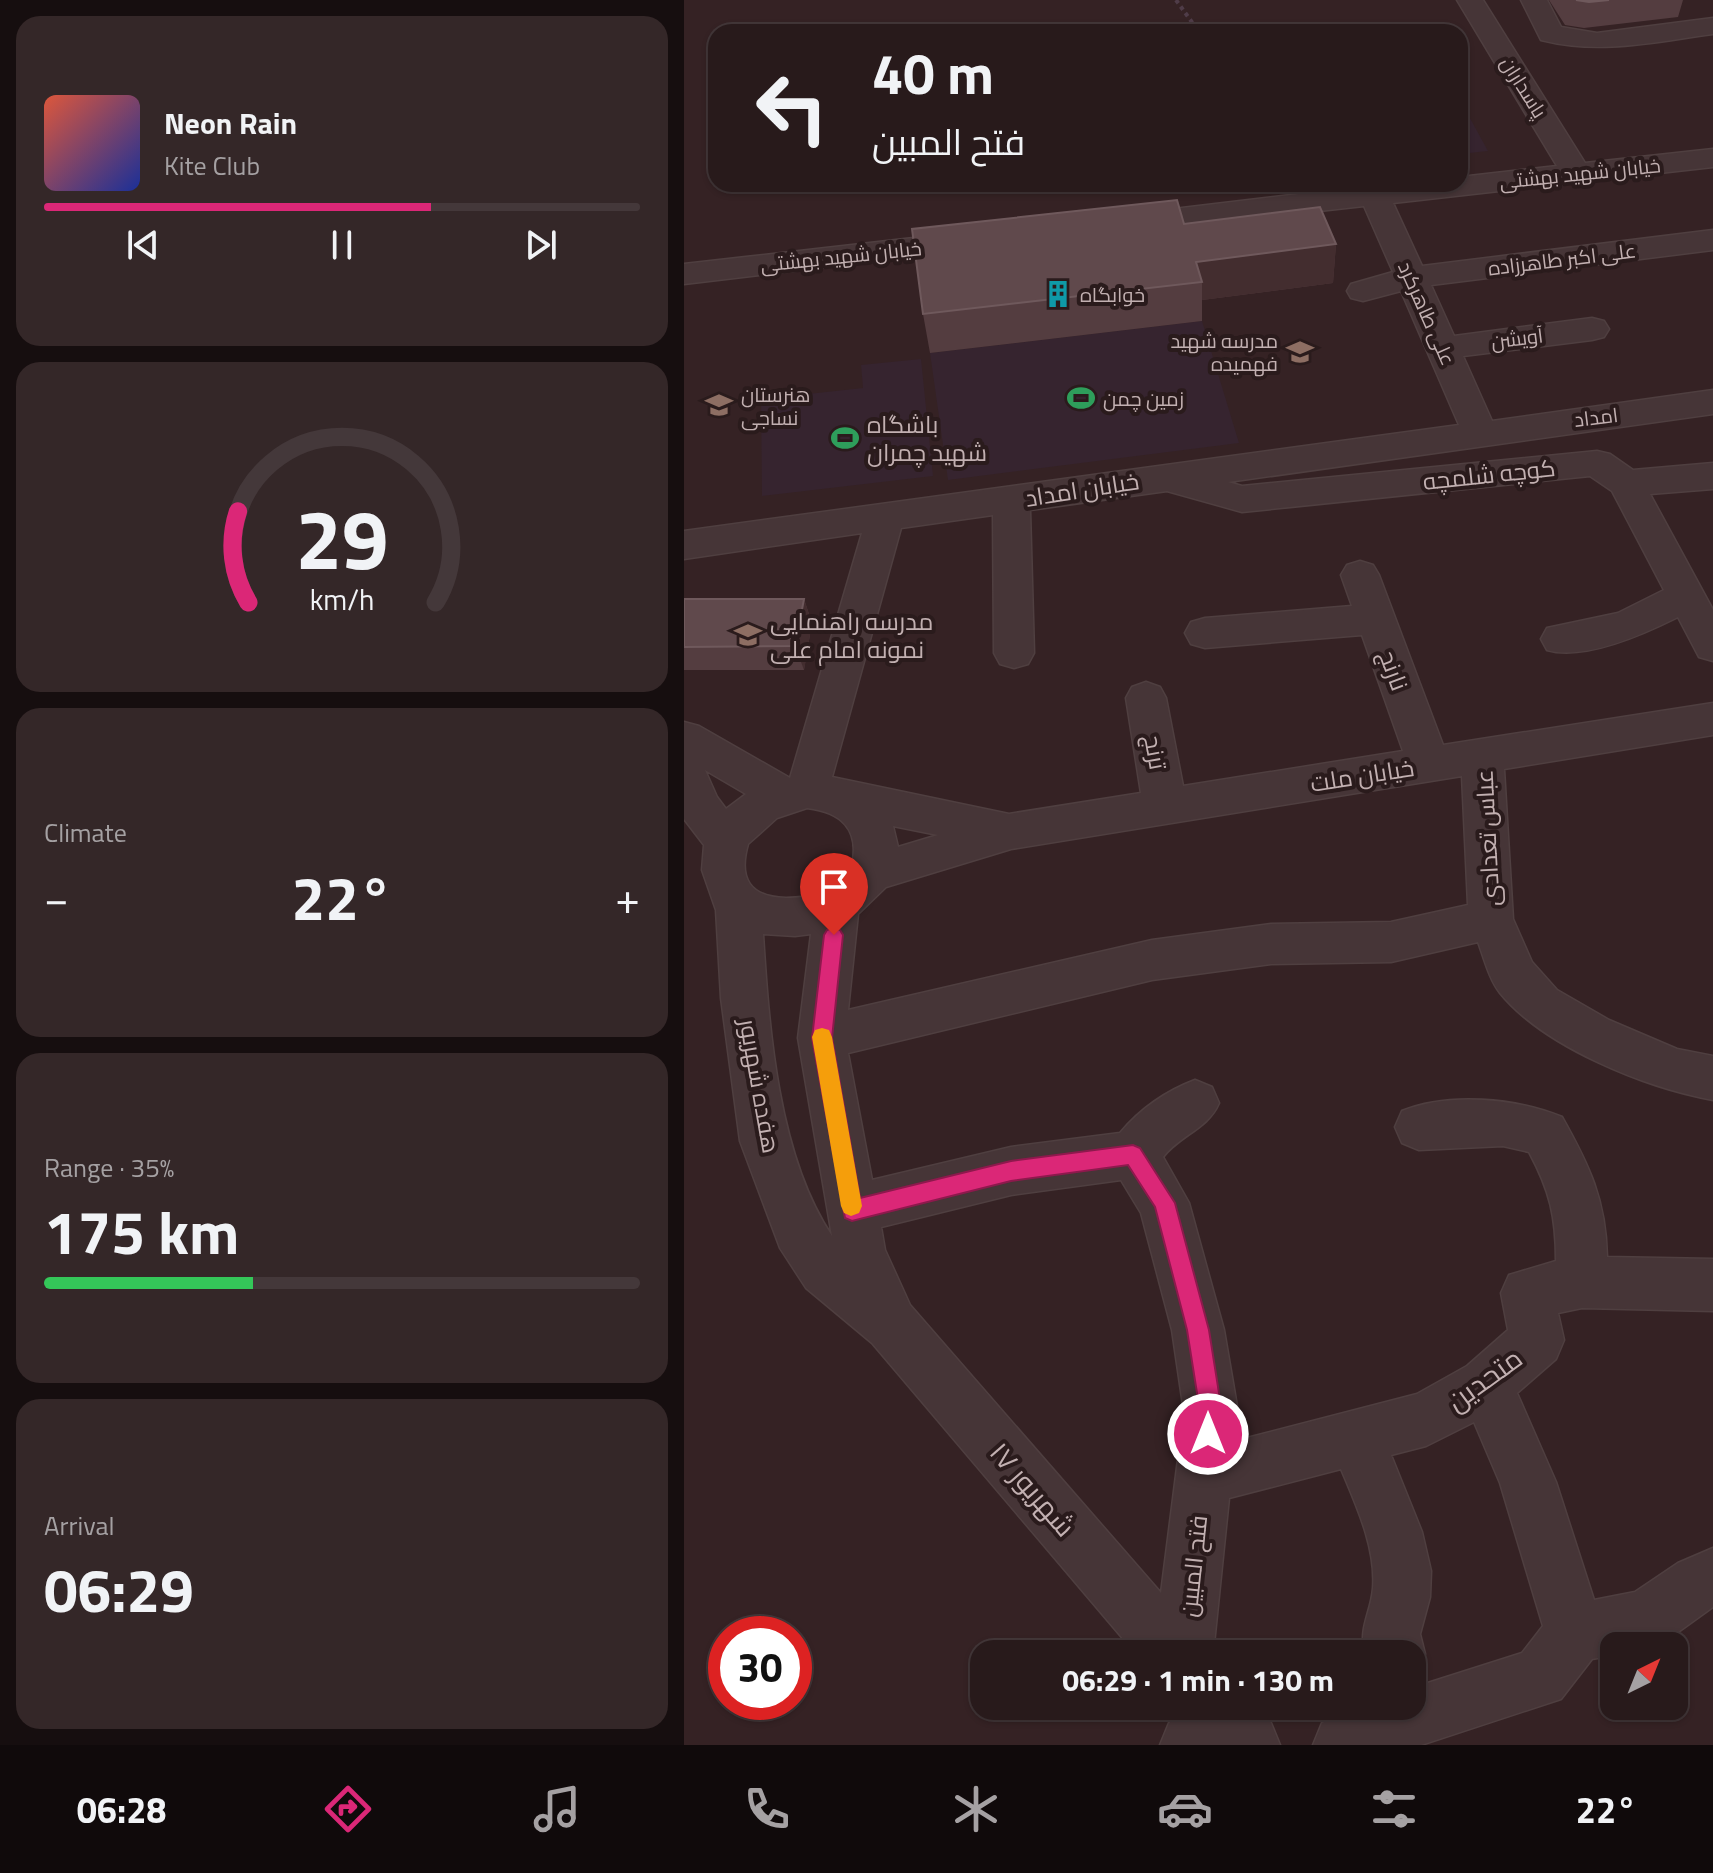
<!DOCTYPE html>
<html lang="en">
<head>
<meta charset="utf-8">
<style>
	body { margin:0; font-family:"Titillium Web",Cairo,sans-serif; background:#342728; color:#f1f3f6; height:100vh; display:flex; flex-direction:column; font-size:30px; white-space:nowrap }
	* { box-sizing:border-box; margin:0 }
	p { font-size:26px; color:#a5a1a3 }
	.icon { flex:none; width:44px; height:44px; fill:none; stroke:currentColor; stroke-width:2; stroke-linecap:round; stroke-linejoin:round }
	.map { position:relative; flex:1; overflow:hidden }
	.drawer { display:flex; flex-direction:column; gap:16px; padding:16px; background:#160e0f; width:684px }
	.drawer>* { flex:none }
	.hud { position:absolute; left:24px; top:24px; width:760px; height:168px; border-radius:24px; box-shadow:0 2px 6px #0004,0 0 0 2px #44383a; background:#281a1b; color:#f1f3f6; overflow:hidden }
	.needle { width:52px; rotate:43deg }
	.buttons { position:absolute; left:916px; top:1632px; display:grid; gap:16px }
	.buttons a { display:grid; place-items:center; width:88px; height:88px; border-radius:16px; background:#281a1b; box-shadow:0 2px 6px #0004,0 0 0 2px #44383a; font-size:40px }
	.speed { position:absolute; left:24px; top:1616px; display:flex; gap:16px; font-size:40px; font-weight:700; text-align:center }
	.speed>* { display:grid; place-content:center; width:104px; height:104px; border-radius:50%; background:#281a1b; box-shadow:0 2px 6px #0004,0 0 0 2px #44383a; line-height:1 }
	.speed .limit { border:12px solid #d22; background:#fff; color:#111 }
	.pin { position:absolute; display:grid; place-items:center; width:68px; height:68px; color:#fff; margin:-82px -34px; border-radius:50% 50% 50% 0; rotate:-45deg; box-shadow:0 0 8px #0007 }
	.pin .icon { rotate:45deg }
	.me { position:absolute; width:88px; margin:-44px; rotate:0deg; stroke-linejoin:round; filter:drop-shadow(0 0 6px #0008) }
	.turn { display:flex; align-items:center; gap:28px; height:168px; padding:0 32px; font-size:36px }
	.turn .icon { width:104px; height:104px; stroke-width:2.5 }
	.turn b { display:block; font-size:56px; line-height:68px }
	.big { font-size:60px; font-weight:700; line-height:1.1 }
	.drawer .widget { flex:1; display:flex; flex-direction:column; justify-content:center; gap:12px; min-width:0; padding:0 28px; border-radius:24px; background:#342728 }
	.drawer .dial { align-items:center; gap:0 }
	.dial svg { height:208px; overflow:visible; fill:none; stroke:#44383a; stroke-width:7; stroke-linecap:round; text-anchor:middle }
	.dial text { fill:#f1f3f6; stroke:none }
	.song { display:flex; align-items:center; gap:24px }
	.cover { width:96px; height:96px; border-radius:12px; background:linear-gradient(135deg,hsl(10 70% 55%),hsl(230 70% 35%)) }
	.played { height:8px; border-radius:4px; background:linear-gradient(90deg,#db2777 65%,#44383a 65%) }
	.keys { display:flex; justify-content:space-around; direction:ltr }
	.heat { display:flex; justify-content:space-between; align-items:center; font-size:44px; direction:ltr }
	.charge { height:12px; border-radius:6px; background:linear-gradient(90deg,#34c759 35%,#44383a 0) }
	.trip { position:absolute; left:286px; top:1640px; width:456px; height:80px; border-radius:24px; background:#281a1b; box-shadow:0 2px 6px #0004,0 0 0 2px #44383a; font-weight:700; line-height:80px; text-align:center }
	.tab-bar { display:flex; height:128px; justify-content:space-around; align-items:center; background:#100a0b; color:#a5a1a3 }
	.tab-bar .icon { width:56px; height:56px }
	.tab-bar .on { color:#db2777 }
	.tab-bar b { font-size:36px; color:#f1f3f6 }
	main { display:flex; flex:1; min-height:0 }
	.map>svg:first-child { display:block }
</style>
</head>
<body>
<main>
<section class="drawer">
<div class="widget">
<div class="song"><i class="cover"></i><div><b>Neon Rain</b><p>Kite Club</p></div></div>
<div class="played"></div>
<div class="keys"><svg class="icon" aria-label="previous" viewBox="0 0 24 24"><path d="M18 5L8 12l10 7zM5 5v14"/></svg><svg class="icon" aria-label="pause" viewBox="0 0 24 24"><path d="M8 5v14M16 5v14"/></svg><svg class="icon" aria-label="next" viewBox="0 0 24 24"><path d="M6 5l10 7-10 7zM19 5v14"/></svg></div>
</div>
<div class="widget dial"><svg viewBox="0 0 100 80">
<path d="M14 69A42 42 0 1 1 86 69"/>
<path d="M14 69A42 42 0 0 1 10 34" stroke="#db2777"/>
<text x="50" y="56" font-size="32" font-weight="700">29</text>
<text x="50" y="72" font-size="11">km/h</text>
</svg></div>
<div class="widget"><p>Climate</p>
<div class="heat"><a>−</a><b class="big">22°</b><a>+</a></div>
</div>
<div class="widget"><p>Range · 35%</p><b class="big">175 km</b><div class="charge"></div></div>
<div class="widget"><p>Arrival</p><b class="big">06:29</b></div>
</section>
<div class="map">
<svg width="1029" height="1745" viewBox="0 0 1029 1745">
	<rect width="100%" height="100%" fill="#352224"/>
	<!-- green -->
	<path fill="#36242f" d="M 776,100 L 804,151 L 776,154 Z
		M 518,321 L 555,443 L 264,480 L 246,353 Z
		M 237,359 L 249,476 L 78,496 L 77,399 L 179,388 L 177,365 Z"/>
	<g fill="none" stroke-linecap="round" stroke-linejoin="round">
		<!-- minor casing -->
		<g stroke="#4f3f40" stroke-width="3">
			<path id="minor" d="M 773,0 L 799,0 L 901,163 L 1029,149 L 1029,167 L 709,203 L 738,266 L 1029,230 L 1029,250 L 747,285 L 770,336 L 908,318 L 920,321 L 925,329 L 920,337 L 908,340 L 779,356 L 808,421 L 1029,390 L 1029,414 L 544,482 L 558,486 L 913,451 L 926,454 L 949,470 L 1029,463 L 1029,489 L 966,494 L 1029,610 L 1029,661 L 1015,657 L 994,617 C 960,634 901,661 863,650 L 857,639 L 863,628 L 934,613 L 980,590 L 928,491 L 906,476 L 558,512 L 483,491 L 346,510 L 350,653 L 344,664 L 330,668 L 316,664 L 310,653 L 309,515 L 217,528 L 148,777 L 325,814 L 457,793 L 442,698 L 448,687 L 462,682 L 476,687 L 482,698 L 499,786 L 719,751 L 678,635 L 521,648 L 507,644 L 501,633 L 507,622 L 521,618 L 668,606 L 657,575 L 663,565 L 676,561 L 689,565 L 695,575 L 759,745 L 1029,703 L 1029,735 L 820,769 L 829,919 L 848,962 L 873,990 L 925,1020 L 993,1049 L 1029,1056 L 1029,1100 C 962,1088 860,1047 816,993 C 805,979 800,958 794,942 L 707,962 L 587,964 L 468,980 L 164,1053 L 188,1180 L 327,1147 L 436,1133 C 456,1109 482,1091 511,1080 L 528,1087 L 535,1103 C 524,1129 496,1135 479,1157 L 505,1203 L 540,1330 L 554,1412 L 551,1441 L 733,1394 L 783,1366 L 824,1330 L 817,1293 L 825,1275 L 872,1261 C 872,1217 866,1191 845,1152 L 819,1146 L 735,1150 L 718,1143 L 711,1127 L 718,1111 C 764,1092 832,1098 878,1117 C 905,1165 922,1200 923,1257 L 1029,1259 L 1029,1311 L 898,1308 L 874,1313 L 880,1340 L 872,1359 L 833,1393 L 872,1482 L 910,1600 L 951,1592 L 994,1563 L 1029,1548 L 1029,1607 L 983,1640 L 968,1646 L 930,1646 L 930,1655 L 908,1659 L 877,1699 L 737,1745 L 629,1745 L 638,1723 L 677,1706 L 728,1706 L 728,1688 L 838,1653 L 859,1626 L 816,1483 L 790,1422 L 742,1446 L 707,1455 L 738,1532 L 747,1571 L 746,1597 L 736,1634 L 741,1654 L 732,1675 L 728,1677 L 728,1654 L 681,1654 C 674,1628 687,1613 689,1588 C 692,1547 672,1505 657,1469 L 545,1498 L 529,1654 L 452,1654 L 188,1343 L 122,1288 L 96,1248 L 56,1141 L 37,998 L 32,910 L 18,870 L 20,845 L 0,819 L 0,722 L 15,726 L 106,778 L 178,533 L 0,559 L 0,531 L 775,425 L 717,291 L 679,301 L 667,298 L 663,291 L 667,284 L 709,272 L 680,206 L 439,233 L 428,231 L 423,224 L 428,217 L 439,215 L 690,185 L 776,184 L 776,177 L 873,166 ZM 21,770 L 62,794 L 42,809 L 33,797 ZM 778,776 L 784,905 L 707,922 L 587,924 L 468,940 L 164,1010 L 174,914 L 202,887 L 327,849 ZM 123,808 C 157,812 176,829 168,865 C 158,875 147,886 134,893 C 124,897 113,898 102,898 C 66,897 54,879 64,844 L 93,818 ZM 209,826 L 254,835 L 214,847 ZM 79,934 L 111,936 L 127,934 L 114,1038 L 148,1236 C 94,1156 85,1029 79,934 ZM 437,1180 L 457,1213 L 488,1330 L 500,1412 L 477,1593 L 226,1305 L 201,1250 L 197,1227 L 327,1195 Z
				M 837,0 L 863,0 L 877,27 L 913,33 L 1029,18 L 1029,34 C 969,42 917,55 857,40 Z
				M 291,231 L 302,234 L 307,241 L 302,248 L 0,284 L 0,264 Z
				M 503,1706 L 572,1706 L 587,1723 L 596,1745 L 476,1745 L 485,1723 L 504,1708 Z"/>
		</g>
		<!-- path -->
		<path stroke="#4f3c48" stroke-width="4" stroke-dasharray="4 4" stroke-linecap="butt" d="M 492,0 L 515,32"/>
		<!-- minor -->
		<use href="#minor" fill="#463537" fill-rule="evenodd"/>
	</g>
	<!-- wall -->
	<path fill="#543d40" d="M 865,0 L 999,0 L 994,17 L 900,28 L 881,25 Z
		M 500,224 L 652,244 L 649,283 L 518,300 L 518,321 L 246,353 L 239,314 Z
		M 0,599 L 120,599 L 128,623 L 120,670 L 0,670 Z"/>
	<!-- shaded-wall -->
	<path fill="#432d2f" d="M 652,244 L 649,283 L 518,300 L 518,282 L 512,262 Z
		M 120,599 L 128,623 L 120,670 L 111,646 Z"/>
	<!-- building -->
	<path fill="#60494c" stroke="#6f595c" stroke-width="2" d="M 892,0 L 925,0 L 905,2 Z
		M 493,200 L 500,224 L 636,207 L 652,244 L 512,262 L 518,282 L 239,314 L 228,229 Z
		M 0,599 L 120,599 L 111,646 L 0,647 Z"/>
	<!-- route -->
	<path fill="#db2777" stroke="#8e194d" stroke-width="2" d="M 150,927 L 156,930 L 159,935 L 148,1038 L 176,1198 L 327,1161 L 449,1145 L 456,1148 L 491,1203 L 525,1330 L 538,1412 L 532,1442 L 524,1445 L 516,1442 L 513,1434 L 516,1412 L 503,1330 L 471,1207 L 444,1165 L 327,1181 L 168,1221 L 161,1218 L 128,1038 L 140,935 L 143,930 Z"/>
	<!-- slow -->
	<path fill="#f59e0b" d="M 138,1028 L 145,1030 L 148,1037 L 178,1206 L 175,1213 L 167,1216 L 160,1213 L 157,1206 L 128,1037 L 131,1030 Z"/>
	<!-- icons -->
	<defs>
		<g id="building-bare" transform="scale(2.16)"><path d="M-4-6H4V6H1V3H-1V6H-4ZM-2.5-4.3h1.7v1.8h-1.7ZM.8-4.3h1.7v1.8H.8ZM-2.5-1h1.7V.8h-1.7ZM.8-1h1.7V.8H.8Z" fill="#0f9aa8" stroke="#2a1b1c" stroke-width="2.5" paint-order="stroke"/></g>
		<g id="school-bare" transform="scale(2.16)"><path d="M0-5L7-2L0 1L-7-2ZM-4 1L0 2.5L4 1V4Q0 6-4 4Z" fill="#8d6e63" stroke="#2a1b1c" stroke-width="2.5" paint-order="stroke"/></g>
		<g id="stadium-bare" transform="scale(2.16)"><path d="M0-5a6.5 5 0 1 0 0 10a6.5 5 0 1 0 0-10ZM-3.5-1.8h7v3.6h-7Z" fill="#2e9e5b" stroke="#2a1b1c" stroke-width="2.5" paint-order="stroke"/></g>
	</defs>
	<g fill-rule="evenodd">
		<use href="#building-bare" x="374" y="294"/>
		<use href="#school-bare" x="616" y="352"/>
		<use href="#stadium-bare" x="397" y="398"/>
		<use href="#school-bare" x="35" y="405"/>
		<use href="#stadium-bare" x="161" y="438"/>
		<use href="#school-bare" x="64" y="635"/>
	</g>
	<g text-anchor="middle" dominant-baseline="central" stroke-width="8" stroke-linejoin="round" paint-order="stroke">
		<!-- far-street labels -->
		<g font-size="20" fill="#c2b0b1" stroke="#2a1b1c">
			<text transform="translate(840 87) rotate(58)">پاسداران</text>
			<text transform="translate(896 173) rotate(-6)">خیابان شهید بهشتی</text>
			<text transform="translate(157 256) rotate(-6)">خیابان شهید بهشتی</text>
			<text transform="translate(878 259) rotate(-7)">علی اکبر طاهرزاده</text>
			<text transform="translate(743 313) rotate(66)">علی طاهرکرد</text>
			<text transform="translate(833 338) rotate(-7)">آویشن</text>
			<text transform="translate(912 417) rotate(-7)">امداد</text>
		</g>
		<!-- far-poi labels -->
		<g font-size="20" fill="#c2b0b1" stroke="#2a1b1c" text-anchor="start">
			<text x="396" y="294">خوابگاه</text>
			<text x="594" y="340" text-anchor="end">مدرسه شهید<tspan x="594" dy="23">فهمیده</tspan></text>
			<text x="57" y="394">هنرستان<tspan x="57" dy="23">نساجی</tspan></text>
			<text x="419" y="398">زمین چمن</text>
		</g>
		<!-- poi labels -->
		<g font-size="24" fill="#c2b0b1" stroke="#2a1b1c" text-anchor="start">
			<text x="183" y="424">باشگاه<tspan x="183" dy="28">شهید چمران</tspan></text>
			<text x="86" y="621">مدرسه راهنمایی<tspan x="86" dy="28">نمونه امام علی</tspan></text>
		</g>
		<!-- street labels -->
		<g font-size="24" fill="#c2b0b1" stroke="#2a1b1c">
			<text transform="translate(805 474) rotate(-6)">کوچه شلمچه</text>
			<text transform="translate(398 489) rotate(-9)">خیابان امداد</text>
			<text transform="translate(710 670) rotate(70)">نارنج</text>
			<text transform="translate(472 752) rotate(80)">ترنج</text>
			<text transform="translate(678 775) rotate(-9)">خیابان ملت</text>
			<text transform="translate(803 838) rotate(-93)">عباس تعدادی</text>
			<text transform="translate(76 1086) rotate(80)">هفده شهریور</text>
			<text transform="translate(509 1566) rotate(-84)">فتح المبین</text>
		</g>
		<!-- near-street labels -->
		<g font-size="28" fill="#c2b0b1" stroke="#2a1b1c">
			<text transform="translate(800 1379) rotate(-36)">متحدین</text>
			<text transform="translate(349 1489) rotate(49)">۱۷ شهریور</text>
		</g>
	</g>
</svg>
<div class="buttons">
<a><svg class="needle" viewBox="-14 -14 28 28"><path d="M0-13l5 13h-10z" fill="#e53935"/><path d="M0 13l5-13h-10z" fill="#a5a1a3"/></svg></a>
</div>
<div class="speed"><div class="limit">30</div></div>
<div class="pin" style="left:150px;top:935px;background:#d93025"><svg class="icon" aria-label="arrive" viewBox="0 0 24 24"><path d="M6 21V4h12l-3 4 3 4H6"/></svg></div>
<svg class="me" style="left:524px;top:1434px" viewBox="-20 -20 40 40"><circle r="17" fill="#db2777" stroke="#fff" stroke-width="3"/><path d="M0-11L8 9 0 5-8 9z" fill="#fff"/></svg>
<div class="trip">06:29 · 1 min · 130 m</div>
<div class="hud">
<div class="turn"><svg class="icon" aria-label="left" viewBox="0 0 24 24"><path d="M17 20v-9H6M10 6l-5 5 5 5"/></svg><div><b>40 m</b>فتح المبین</div></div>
</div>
</div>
</main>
<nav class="tab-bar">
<b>06:28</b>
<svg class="icon on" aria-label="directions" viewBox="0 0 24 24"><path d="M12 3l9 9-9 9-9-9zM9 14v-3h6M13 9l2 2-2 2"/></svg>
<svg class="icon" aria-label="music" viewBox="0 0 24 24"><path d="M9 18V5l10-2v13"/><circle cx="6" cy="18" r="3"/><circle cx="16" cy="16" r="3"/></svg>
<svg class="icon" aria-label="phone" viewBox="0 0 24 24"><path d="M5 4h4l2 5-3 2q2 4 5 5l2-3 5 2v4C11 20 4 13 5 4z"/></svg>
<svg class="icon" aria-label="climate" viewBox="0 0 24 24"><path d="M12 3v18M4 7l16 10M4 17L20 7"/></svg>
<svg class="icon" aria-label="car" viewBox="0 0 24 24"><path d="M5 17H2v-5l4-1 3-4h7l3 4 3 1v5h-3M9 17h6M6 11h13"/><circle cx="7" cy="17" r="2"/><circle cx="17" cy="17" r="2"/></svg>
<svg class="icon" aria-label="filters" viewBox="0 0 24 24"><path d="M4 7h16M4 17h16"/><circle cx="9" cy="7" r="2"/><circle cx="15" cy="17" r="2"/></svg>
<b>22°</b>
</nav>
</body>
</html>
